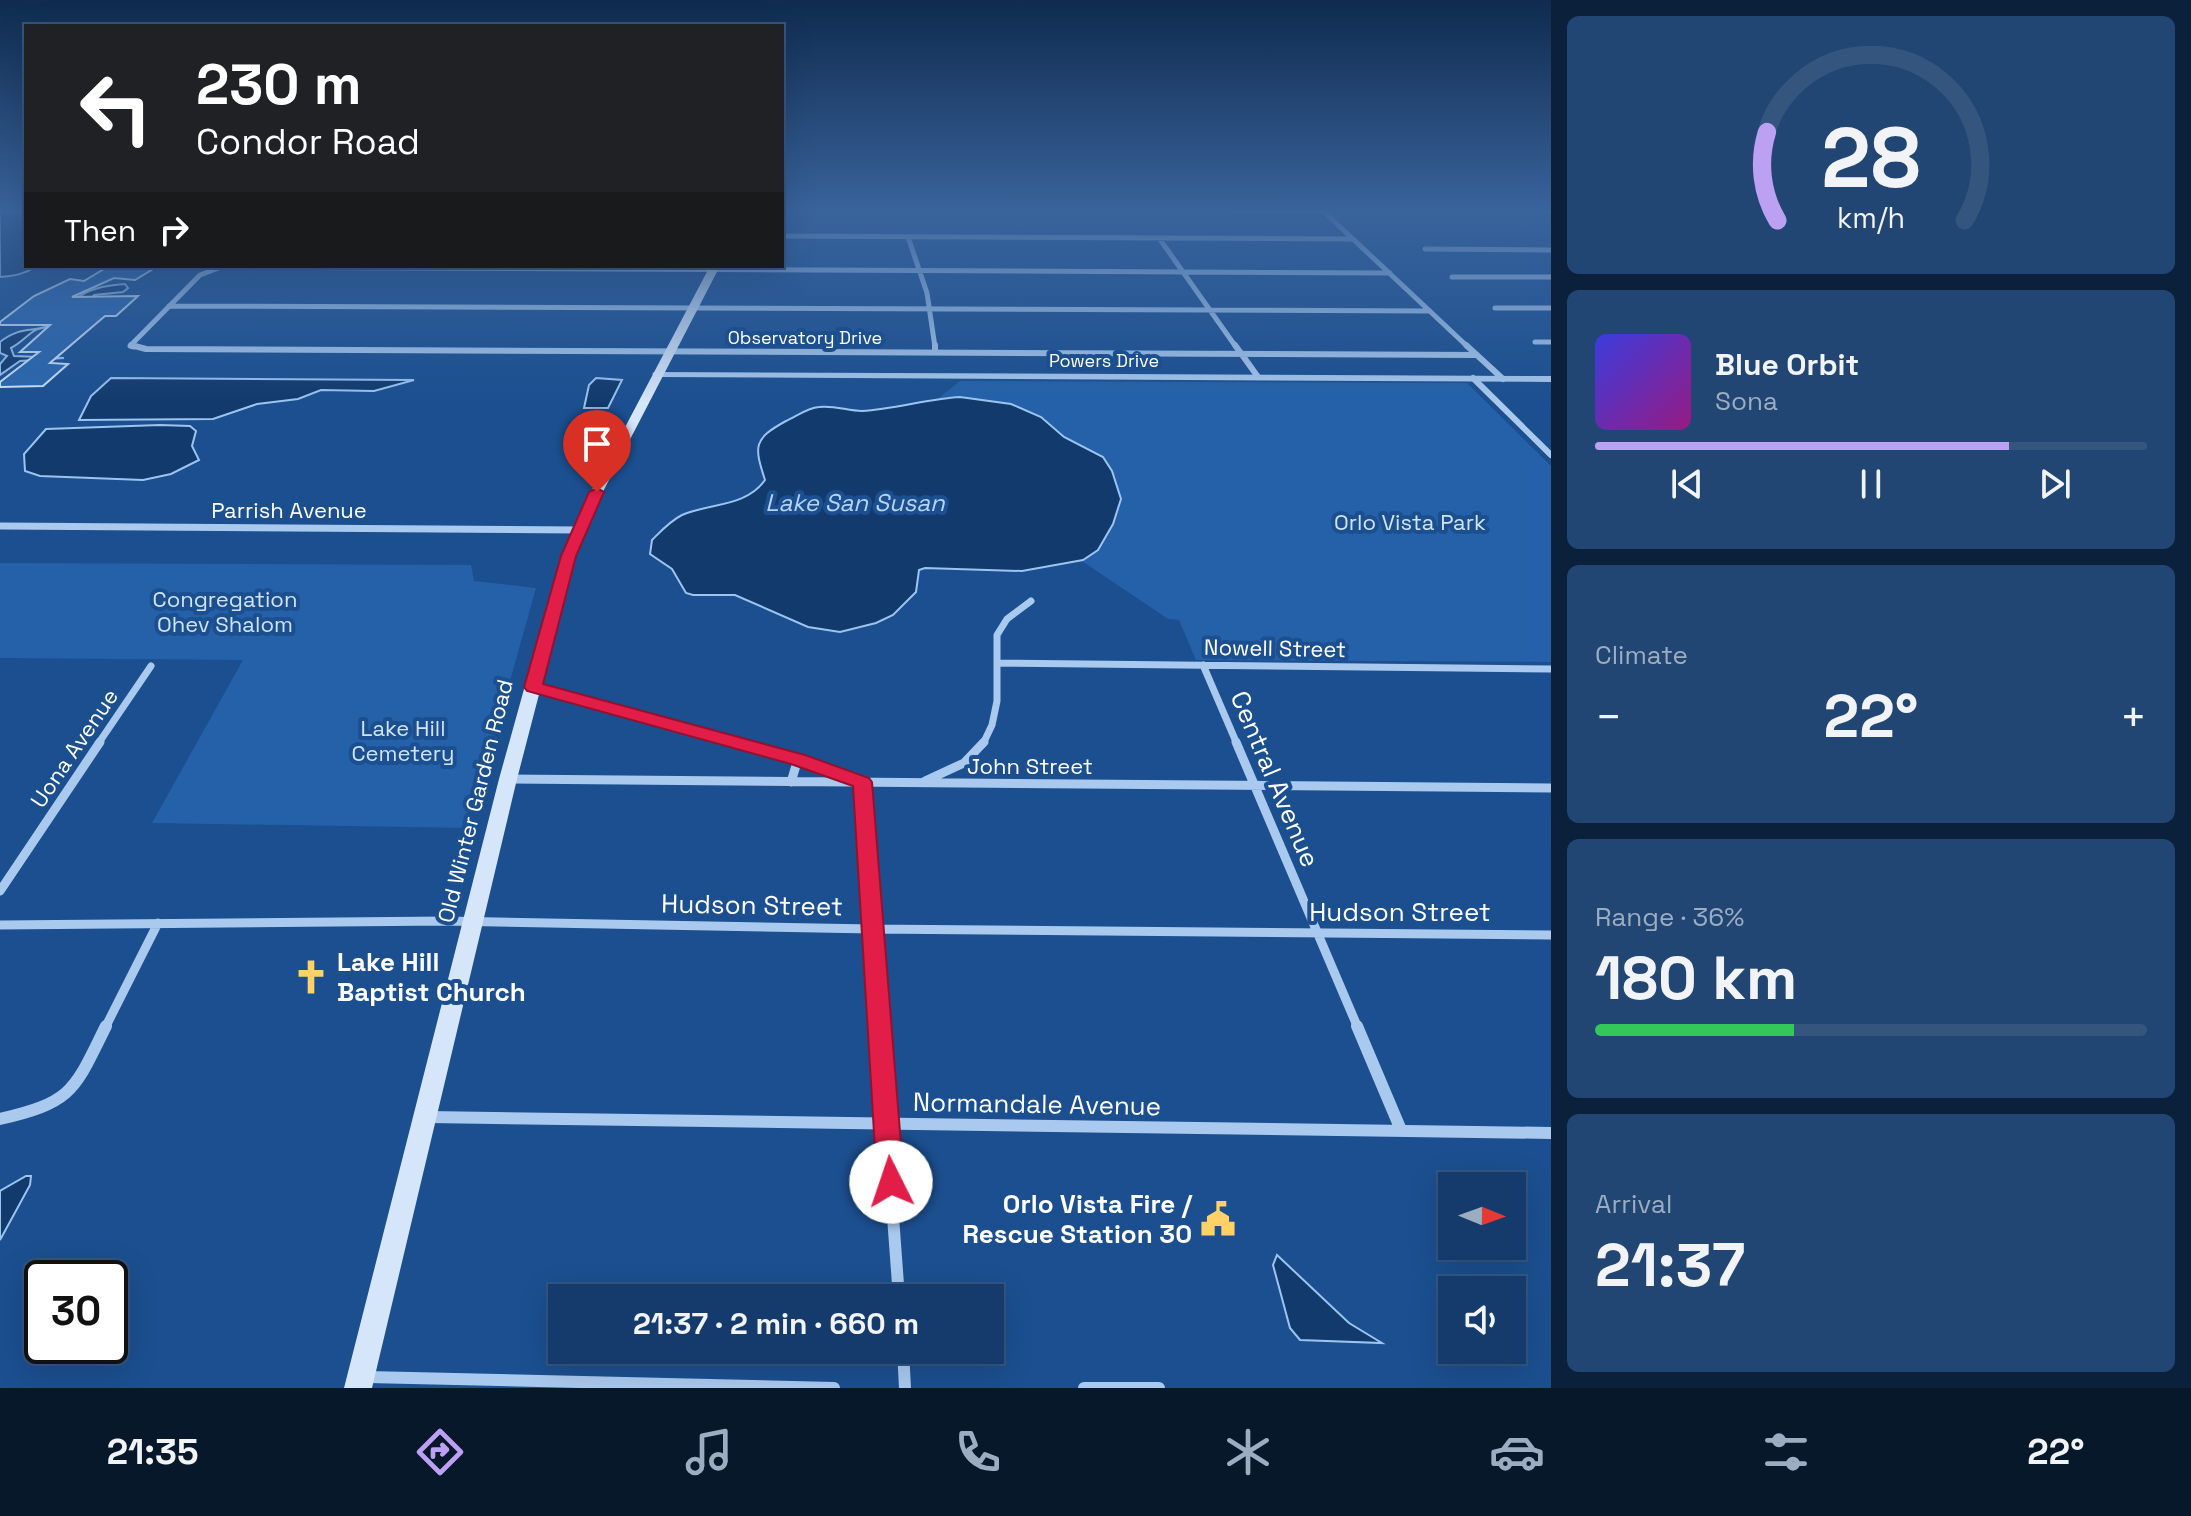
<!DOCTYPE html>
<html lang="en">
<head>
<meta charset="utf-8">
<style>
	body { margin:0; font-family:"Space Grotesk",sans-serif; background:#214673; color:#f1f3f6; height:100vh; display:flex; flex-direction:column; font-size:30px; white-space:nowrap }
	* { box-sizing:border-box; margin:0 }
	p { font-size:26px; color:#9dadc1 }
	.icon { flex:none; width:44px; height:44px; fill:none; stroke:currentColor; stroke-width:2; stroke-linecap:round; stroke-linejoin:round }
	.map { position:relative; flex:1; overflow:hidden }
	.sheet { display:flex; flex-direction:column; gap:16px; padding:16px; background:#0b203b; width:640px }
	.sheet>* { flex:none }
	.banner { position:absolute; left:24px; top:24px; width:760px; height:244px; border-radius:0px; box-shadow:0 8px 32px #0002,0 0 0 2px #33557e; background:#202124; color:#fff; overflow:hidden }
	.needle { width:52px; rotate:91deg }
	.controls { position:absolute; left:1438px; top:1172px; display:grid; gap:16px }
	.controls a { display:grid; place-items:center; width:88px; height:88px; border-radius:0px; background:#143b6b; box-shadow:0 8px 32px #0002,0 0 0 2px #33557e; font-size:40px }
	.speed { position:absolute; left:24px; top:1260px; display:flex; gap:16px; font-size:40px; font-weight:700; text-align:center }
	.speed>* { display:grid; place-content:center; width:104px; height:104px; border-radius:50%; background:#143b6b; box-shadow:0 8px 32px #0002,0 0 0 2px #33557e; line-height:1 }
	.speed .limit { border:4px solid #111; border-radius:12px; background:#fff; color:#111 }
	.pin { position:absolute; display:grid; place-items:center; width:68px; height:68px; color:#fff; margin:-82px -34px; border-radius:50% 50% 50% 0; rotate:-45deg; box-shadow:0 0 8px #0007 }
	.pin .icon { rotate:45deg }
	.me { position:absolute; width:88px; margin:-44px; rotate:356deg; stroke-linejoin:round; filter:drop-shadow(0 0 6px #0008) }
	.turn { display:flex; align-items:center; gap:28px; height:168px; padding:0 40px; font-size:36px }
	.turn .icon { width:104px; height:104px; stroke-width:2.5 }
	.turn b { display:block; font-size:56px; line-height:68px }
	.then { display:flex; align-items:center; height:76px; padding:0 40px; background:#0003; gap:16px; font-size:30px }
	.big { font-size:60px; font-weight:800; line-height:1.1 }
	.sheet .tile { flex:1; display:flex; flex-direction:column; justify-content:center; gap:12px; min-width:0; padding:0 28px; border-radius:12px; background:#214673 }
	.sheet .dial { align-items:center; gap:0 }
	.dial svg { height:208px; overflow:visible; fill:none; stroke:#33557e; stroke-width:7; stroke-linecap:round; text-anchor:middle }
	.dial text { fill:#f1f3f6; stroke:none }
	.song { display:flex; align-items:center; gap:24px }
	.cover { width:96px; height:96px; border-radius:12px; background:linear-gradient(135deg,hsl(240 70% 55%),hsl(310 70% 35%)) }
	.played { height:8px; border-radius:4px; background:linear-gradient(90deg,#bca0f2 75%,#33557e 75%) }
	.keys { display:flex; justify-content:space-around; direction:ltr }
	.heat { display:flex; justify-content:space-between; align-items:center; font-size:44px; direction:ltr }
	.charge { height:12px; border-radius:6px; background:linear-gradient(90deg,#34c759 36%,#33557e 0) }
	.trip { position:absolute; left:548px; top:1284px; width:456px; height:80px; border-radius:0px; background:#143b6b; box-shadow:0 8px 32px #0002,0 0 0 2px #33557e; font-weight:800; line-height:80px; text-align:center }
	.menu { display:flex; height:128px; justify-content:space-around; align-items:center; background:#08182b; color:#9dadc1 }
	.menu .icon { width:56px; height:56px }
	.menu .selected { color:#bca0f2 }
	.menu b { font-size:36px; color:#f1f3f6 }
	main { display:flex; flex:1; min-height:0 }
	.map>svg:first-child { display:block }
</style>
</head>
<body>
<main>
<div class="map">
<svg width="1551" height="1388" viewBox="0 0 1551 1388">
	<rect width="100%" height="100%" fill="#1b4f8f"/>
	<!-- green -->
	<path fill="#2461a8" d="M 960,381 L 1467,383 L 1551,466 L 1551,662 L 1196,660 L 1179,620 L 1168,619 L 1027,524 L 921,412 Z
		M 0,563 L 471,565 L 474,581 L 536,588 L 469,828 L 152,823 L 243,660 L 0,658 Z"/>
	<!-- water -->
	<path fill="#123a6d" stroke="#9cc4f0" stroke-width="2" d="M 0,212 L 26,213 L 26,266 L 37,266 C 25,274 14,276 0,277 Z
		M 125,284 L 128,288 L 123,292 L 94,295 L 70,328 C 59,327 44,325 34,331 C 26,336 21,343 11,348 L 14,356 L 64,358 L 20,361 L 0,375 L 0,364 L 7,356 L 0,353 L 0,342 C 22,324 37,334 53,323 C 62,317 68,306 76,299 C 89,288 108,285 125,284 Z
		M 111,378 L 414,380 L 374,391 L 321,390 L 298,399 L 257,404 L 213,419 L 79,420 L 91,396 Z
		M 596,378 L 622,380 L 608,408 L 584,408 L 589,385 Z
		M 960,397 L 1011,404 L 1041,417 L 1064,437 L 1103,457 L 1112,471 L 1121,499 L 1113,524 L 1098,550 L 1083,560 L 1022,571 L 925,568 L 919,570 L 916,592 L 893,615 L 876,623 L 840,632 L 808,627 L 735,595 L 693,595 L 686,593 L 672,569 L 650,554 L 652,540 C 661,531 670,521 682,515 C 710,503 746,507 765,480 C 754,446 753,439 786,421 C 797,416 807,408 819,407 C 834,405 848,411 862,411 C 895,409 927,399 960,397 Z
		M 160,425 L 190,426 L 196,431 L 192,446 L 199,460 L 171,474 L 143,480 L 40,476 L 25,471 L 24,454 L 46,429 Z
		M 26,1176 L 31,1176 L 30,1185 L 0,1240 L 0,1191 Z
		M 1277,1255 L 1349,1323 L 1382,1343 L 1300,1340 L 1290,1328 L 1273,1265 Z"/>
	<!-- building -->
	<path fill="#2a66ad" stroke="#cfe3fa" stroke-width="2" d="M 109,266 L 158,266 L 135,280 L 114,278 L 72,297 L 138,296 L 116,316 L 105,316 L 50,363 L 68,364 L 43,386 L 0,387 L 0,382 L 39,352 L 20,352 L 50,325 L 0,325 L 0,322 L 34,296 L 70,279 L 84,281 Z"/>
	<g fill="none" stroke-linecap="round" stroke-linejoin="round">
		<!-- minor-far4 -->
		<path stroke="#a9c9ee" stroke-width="5" d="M 1082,208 L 1321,210
			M 1320,208 L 1468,347
			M 1547,208 L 1551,211
			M 782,236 L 1353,239
			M 908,237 L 927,293 L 935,347
			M 1159,238 L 1236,347
			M 1425,249 L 1551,250
			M 1452,277 L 1551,277
			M 169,306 L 1430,311
			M 1495,308 L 1551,308
			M 1535,342 L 1551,342
			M 134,347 L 130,346 L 200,275 L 221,267 L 1390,273"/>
		<!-- minor-far3 -->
		<path stroke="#a9c9ee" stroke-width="6" d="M 131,345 L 146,349 L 1477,355
			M 935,345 L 935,352
			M 1235,345 L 1258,377
			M 1466,345 L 1503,379
			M 1473,378 L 1551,455"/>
		<!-- minor-far2 -->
		<path stroke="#a9c9ee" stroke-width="7" d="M 0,526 L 578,530
			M 998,663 L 1551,669
			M 1203,665 L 1237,744
			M 533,687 L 745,744
			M 98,744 L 151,666
			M 983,744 L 992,725 L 997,701 L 997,635 L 1007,619 L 1031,601"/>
		<!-- minor-far1 -->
		<path stroke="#a9c9ee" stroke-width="9" d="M 737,742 L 854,779
			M 1236,742 L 1358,1028
			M 509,779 L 1551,788
			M 925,781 L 964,763 L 984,742
			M 791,782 L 798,759
			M 862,782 L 880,1028
			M 0,891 L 100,742
			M 0,925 L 446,921 L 872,929 L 1551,935
			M 105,1028 L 158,923"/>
		<!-- minor -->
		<path stroke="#a9c9ee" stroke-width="12" d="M 879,1026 L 899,1298
			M 1357,1026 L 1401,1130
			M 428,1117 L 1551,1133
			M 0,1119 C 74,1102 74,1090 106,1026
			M 903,1350 L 905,1388
			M 367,1377 L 834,1388
			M 1084,1388 L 1159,1388"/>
		<!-- tertiary -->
		<path fill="#a9c9ee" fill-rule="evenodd" d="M 654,372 L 1551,376 L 1551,382 L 657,377 L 652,374 Z"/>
		<!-- secondary -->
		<path fill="#d6e6fa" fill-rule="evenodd" d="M 710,266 L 720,266 L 595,507 L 575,556 L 517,779 L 372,1388 L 344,1388 L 499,779 L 561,556 L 583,507 Z"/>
	</g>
	<!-- sky -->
	<linearGradient id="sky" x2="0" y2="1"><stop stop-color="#0f2b4f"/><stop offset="0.52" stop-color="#39639b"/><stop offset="1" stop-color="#39639b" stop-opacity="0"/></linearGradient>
	<rect width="1551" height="403" fill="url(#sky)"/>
	<!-- route -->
	<path fill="#e11d48" stroke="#92132f" stroke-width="2" d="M 597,488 L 604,492 L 576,556 L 543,684 L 805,755 L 869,778 L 872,782 L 904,1182 L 900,1191 L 891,1194 L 881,1191 L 877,1182 L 853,786 L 791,764 L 527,691 L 524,687 L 561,556 L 589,492 Z"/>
	<!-- icons -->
	<defs>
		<g id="church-bare" transform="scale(2.76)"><path d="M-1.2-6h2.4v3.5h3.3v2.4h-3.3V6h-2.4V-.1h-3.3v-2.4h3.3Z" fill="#ffd166" stroke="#1b4f8f" stroke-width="2.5" paint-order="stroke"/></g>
		<g id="civic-bare" transform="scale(2.76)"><path d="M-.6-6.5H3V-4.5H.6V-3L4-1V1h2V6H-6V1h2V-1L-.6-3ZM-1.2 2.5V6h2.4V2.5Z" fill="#ffd166" stroke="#1b4f8f" stroke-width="2.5" paint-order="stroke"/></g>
	</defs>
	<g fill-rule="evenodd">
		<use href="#church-bare" x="311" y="977"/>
		<use href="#civic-bare" x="1218" y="1219"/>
	</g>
	<g text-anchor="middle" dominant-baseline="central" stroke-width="8" stroke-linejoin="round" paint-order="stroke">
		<!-- far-street labels -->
		<g font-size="18" fill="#fff" stroke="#1b4f8f">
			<text x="805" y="337">Observatory Drive</text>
			<text x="1104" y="360">Powers Drive</text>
		</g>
		<!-- street labels -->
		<g font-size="22" fill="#fff" stroke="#1b4f8f">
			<text x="289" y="510">Parrish Avenue</text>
			<text transform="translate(1275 648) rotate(1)">Nowell Street</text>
			<text transform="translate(74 748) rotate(-56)">Uona Avenue</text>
			<text x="1030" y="766">John Street</text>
			<text transform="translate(475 801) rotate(-76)">Old Winter Garden Road</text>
		</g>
		<!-- park labels -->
		<g font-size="22" fill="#cfe3fa" stroke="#1b4f8f">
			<text x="1410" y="522">Orlo Vista Park</text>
			<text x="225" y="599">Congregation<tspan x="225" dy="25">Ohev Shalom</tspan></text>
			<text x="403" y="728">Lake Hill<tspan x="403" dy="25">Cemetery</tspan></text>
		</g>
		<!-- water labels -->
		<g font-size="24" font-style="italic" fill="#b5d3f5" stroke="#1b4f8f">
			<text x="855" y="502">Lake San Susan</text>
		</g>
		<!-- near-street labels -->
		<g font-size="26" fill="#fff" stroke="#1b4f8f">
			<text transform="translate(1275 779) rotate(67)">Central Avenue</text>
			<text transform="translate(752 905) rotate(1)">Hudson Street</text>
			<text x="1400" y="912">Hudson Street</text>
			<text transform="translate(1037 1104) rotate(1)">Normandale Avenue</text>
		</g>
		<!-- near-poi labels -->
		<g font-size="26" font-weight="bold" fill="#fff" stroke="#1b4f8f" text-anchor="start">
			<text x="337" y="962">Lake Hill<tspan x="337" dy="30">Baptist Church</tspan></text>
			<text x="1192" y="1204" text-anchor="end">Orlo Vista Fire /<tspan x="1192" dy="30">Rescue Station 30</tspan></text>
		</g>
	</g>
</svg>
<div class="controls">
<a><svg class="needle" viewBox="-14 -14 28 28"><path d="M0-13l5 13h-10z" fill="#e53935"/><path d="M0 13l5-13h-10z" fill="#9dadc1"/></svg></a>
<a><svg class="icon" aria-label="sound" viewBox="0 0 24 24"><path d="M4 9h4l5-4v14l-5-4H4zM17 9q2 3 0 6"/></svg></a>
</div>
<div class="speed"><div class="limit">30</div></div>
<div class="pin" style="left:597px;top:492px;background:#d93025"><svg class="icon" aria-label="arrive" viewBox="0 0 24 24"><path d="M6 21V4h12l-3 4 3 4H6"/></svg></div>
<svg class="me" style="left:891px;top:1182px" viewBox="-20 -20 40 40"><circle r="19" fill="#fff"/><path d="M0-13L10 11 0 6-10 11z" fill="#e11d48"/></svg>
<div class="trip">21:37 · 2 min · 660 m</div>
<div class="banner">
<div class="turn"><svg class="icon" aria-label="left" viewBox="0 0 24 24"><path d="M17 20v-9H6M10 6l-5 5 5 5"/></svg><div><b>230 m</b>Condor Road</div></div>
<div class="then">Then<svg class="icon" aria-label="right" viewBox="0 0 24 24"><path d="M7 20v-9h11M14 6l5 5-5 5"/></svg></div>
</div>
</div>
<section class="sheet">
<div class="tile dial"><svg viewBox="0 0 100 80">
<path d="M14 69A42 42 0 1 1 86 69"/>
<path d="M14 69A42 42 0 0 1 10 35" stroke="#bca0f2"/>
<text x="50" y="56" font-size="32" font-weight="700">28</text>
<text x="50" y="72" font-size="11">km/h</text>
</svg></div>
<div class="tile">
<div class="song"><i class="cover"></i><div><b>Blue Orbit</b><p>Sona</p></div></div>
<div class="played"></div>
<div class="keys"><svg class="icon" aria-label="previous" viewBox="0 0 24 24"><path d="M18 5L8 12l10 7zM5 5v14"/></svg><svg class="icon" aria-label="pause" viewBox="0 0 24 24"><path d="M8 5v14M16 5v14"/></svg><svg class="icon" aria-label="next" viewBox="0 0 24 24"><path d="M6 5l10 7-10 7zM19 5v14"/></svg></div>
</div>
<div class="tile"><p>Climate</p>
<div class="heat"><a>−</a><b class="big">22°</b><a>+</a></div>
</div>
<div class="tile"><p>Range · 36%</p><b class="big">180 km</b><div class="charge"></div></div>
<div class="tile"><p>Arrival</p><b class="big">21:37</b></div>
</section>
</main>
<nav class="menu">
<b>21:35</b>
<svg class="icon selected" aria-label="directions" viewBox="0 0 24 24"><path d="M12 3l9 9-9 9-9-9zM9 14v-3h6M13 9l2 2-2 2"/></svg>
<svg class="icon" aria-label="music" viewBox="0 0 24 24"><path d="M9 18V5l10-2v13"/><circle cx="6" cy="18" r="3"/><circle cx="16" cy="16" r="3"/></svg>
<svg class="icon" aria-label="phone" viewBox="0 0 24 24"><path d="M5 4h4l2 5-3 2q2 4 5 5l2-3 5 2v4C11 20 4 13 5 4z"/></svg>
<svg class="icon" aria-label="climate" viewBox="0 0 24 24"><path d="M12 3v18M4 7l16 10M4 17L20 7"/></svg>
<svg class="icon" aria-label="car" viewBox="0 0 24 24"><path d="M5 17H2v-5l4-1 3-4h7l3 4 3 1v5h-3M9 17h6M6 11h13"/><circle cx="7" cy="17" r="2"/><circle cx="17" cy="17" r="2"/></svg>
<svg class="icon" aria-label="filters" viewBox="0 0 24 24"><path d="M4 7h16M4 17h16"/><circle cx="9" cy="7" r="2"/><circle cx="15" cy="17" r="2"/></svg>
<b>22°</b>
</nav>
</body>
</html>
